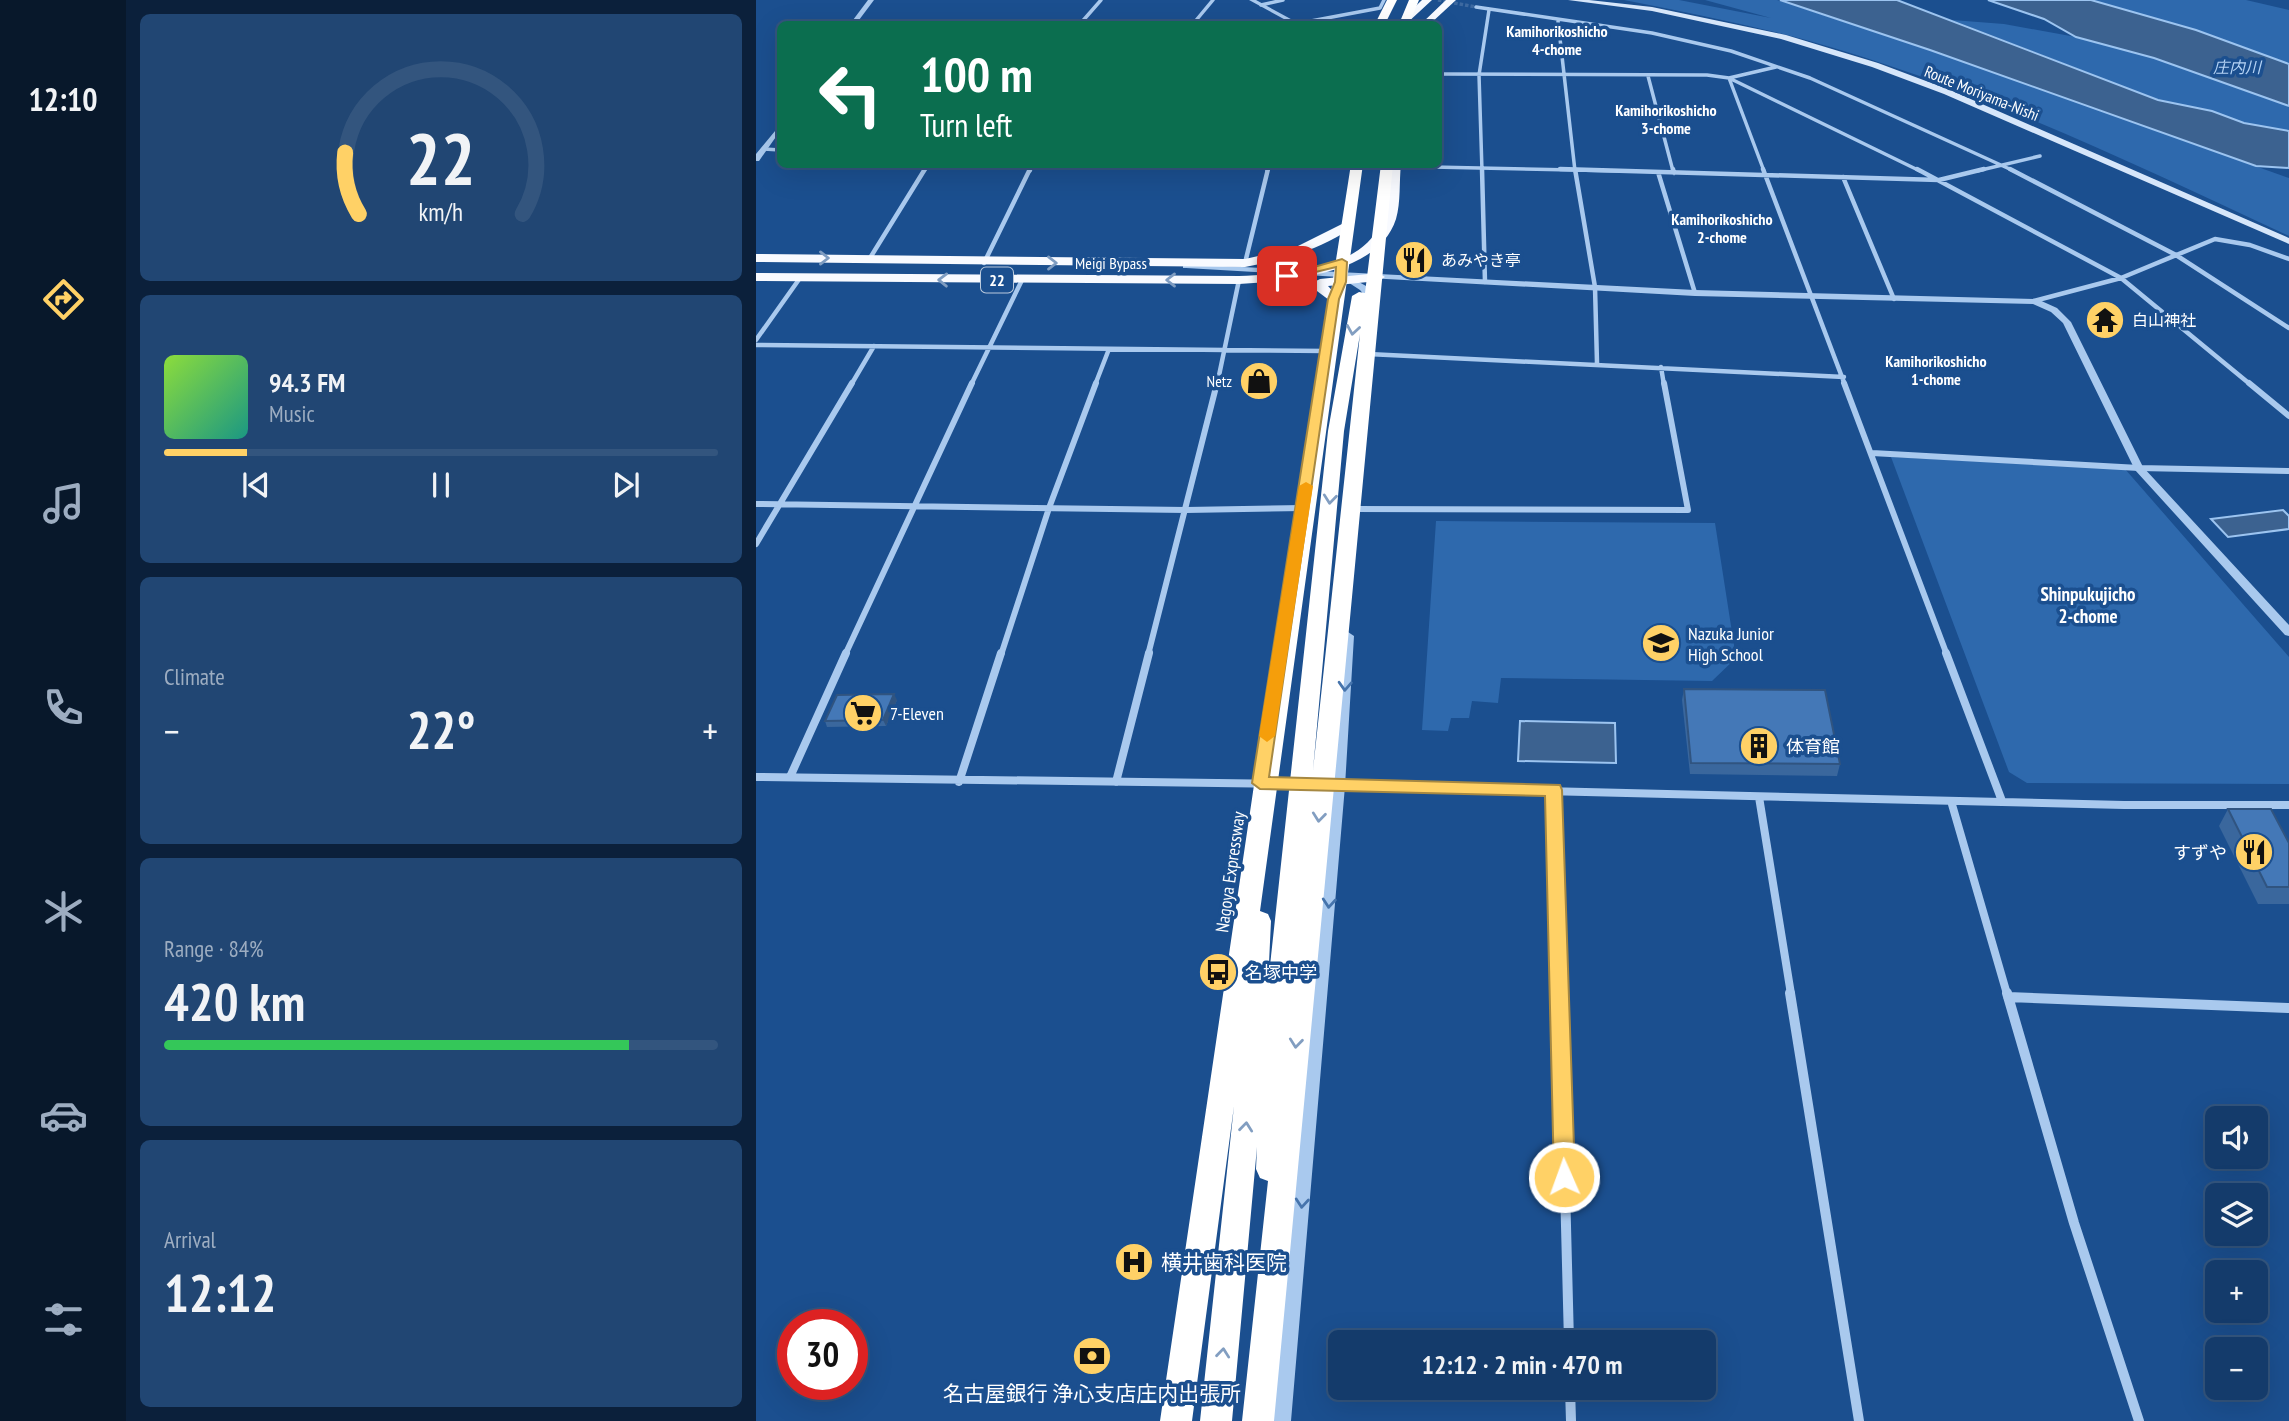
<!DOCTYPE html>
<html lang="en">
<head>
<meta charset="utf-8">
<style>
	body { margin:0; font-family:"PT Sans Narrow","Noto Sans JP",sans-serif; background:#214673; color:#f1f3f6; height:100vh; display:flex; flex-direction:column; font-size:26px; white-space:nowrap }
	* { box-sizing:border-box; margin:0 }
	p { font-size:23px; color:#9dadc1 }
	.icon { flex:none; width:38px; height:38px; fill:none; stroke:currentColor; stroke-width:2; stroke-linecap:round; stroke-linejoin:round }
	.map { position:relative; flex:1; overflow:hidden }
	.sheet { display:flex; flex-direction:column; gap:14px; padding:14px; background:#0b203b; width:630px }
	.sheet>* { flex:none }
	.guide { position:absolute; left:21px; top:21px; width:665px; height:147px; border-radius:10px; box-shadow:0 7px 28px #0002,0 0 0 2px #33557e; background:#0b6e4f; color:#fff; overflow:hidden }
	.controls { position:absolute; left:1449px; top:1106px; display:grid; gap:14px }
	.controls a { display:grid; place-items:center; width:63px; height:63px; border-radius:10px; background:#143b6b; box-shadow:0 7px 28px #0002,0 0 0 2px #33557e; font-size:35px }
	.speed { position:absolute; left:21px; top:1309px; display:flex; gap:14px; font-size:35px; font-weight:700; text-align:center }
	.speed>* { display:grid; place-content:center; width:91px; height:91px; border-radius:50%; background:#143b6b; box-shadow:0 7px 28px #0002,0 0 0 2px #33557e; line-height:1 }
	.speed .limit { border:10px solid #d22; background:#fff; color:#111 }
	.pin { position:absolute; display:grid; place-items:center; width:60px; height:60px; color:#fff; margin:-30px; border-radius:14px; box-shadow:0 4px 10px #0006 }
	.me { position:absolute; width:77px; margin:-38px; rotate:358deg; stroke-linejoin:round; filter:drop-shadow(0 0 5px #0008) }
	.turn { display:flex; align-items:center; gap:24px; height:147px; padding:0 28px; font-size:32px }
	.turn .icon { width:91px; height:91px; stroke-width:2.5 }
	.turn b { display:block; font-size:49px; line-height:60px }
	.big { font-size:52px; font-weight:700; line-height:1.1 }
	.sheet .tile { flex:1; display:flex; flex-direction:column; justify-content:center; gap:10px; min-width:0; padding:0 24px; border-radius:10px; background:#214673 }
	.sheet .dial { align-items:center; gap:0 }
	.dial svg { height:182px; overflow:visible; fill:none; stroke:#33557e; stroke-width:7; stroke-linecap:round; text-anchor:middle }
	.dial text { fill:#f1f3f6; stroke:none }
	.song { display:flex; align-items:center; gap:21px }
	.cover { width:84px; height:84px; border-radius:10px; background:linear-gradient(135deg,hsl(90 70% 55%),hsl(170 70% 35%)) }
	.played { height:7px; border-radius:4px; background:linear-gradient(90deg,#ffd166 15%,#33557e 15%) }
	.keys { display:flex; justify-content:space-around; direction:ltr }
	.heat { display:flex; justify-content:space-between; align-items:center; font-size:38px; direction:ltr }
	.charge { height:10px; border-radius:5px; background:linear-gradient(90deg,#34c759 84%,#33557e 0) }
	.trip { position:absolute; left:572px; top:1330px; width:388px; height:70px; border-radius:10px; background:#143b6b; box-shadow:0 7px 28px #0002,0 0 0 2px #33557e; font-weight:700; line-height:70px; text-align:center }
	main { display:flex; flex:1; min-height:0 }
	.tab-bar { display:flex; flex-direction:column; width:126px; justify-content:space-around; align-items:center; background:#08182b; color:#9dadc1 }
	.tab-bar .icon { width:49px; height:49px }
	.tab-bar .on { color:#ffd166 }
	.tab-bar b { font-size:32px; color:#f1f3f6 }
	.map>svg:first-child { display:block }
</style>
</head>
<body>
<main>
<nav class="tab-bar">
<b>12:10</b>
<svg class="icon on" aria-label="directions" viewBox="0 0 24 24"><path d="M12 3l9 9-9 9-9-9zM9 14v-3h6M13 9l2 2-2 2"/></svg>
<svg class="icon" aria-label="music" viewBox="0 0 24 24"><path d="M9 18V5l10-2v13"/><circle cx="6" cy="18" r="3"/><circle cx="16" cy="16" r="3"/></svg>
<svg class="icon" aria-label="phone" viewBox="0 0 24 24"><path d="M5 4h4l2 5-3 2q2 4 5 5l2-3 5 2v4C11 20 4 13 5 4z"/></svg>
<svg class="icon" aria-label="climate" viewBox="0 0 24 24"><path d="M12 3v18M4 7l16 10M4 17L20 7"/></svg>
<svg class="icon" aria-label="car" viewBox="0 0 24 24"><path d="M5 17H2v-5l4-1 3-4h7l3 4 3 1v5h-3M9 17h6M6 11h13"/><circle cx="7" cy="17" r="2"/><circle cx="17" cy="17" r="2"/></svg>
<svg class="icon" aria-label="filters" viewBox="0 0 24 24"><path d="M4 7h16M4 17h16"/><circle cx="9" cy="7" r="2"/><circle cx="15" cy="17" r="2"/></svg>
</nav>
<section class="sheet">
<div class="tile dial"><svg viewBox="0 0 100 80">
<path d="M14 69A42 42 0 1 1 86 69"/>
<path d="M14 69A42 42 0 0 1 8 42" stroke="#ffd166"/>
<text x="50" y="56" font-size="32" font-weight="700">22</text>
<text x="50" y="72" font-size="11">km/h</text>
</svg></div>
<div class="tile">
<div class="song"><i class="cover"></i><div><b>94.3 FM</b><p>Music</p></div></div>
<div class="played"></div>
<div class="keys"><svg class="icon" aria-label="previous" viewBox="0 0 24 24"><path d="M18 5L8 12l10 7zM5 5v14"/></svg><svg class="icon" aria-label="pause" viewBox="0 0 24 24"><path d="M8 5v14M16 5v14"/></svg><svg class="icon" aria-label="next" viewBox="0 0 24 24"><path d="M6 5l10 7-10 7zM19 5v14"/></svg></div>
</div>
<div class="tile"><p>Climate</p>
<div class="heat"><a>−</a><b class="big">22°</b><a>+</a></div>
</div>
<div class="tile"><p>Range · 84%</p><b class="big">420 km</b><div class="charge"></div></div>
<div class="tile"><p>Arrival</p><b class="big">12:12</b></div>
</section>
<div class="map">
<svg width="1533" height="1421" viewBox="0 0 1533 1421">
	<rect width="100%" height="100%" fill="#1b4f8f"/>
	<!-- green -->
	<path fill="#2e69ad" d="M 868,0 L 923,0 L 1015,18 L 949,0 L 1021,0 L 1174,50 L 1533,178 L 1533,236 C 1379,164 1214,85 1050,40 C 990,24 929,12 868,0 Z
		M 1335,0 L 1490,0 L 1533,10 L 1533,64 L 1440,30 Z
		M 1196,20 L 1248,24 L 1320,37 L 1398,58 L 1533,106 L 1533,131 L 1488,123 L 1456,111 L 1402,100 Z
		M 1135,457 L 1369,469 L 1533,657 L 1533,784 L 1271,783 L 1253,772 Z
		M 680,521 L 959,523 L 980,658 L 956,681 L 745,678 L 742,703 L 716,701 L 713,718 L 695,718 L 692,731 L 666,730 Z"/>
	<!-- water -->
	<path fill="#3c6290" stroke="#9cc4f0" stroke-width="2" d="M 1024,0 L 1141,0 L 1402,100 L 1456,111 L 1488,123 L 1533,131 L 1533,168 L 1500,166 L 1174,50 Z
		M 1232,0 L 1335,0 L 1440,30 L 1533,64 L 1533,106 L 1398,58 L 1320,37 L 1288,19 Z
		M 1527,510 L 1533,516 L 1533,529 L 1472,537 L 1455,519 Z
		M 764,721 L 859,723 L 860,763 L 762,761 Z"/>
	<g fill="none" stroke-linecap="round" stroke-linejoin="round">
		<!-- minor-tunnel -->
		<path stroke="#3d69a0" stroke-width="3.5" stroke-dasharray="3.5 2" stroke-linecap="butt" d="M 682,0 L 720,7"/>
		<!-- minor-far4 -->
		<path stroke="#a9c9ee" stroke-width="3.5" d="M 505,5 L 527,0
			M 720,7 L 896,33 L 975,51 L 1054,78 L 1258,171
			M 802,21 L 819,171
			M 324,24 L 345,0
			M 437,24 L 457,0
			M 539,24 L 624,8 L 628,0
			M 682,74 L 951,75 L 973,78 L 1164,171
			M 892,76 L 917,171
			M 8,149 L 24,150
			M 536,164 L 866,171
			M 168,171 L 172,164
			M 274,171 L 277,164
			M 511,171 L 513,164
			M 726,171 L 723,75 L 733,10
			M 1008,171 L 973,78 L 1020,67
			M 1221,171 L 1284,156"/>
		<!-- minor-far3 -->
		<path stroke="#a9c9ee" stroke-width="4.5" d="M 726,169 L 729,282
			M 804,169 L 1183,180 L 1228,169
			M 819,169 L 839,287 L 841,363
			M 917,169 L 918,173
			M 1007,169 L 1089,385
			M 1161,169 L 1365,278 L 1495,385
			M 1254,169 L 1420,255 L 1533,328
			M 902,172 L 939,293
			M 1087,177 L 1138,299
			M 114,258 L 169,169
			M 228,263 L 274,169
			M 489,263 L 512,169
			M 1278,301 L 1365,278 L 1459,239 L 1494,245 L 1533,259
			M 0,340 L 44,278
			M 0,345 L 570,351
			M 612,354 L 1088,377
			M 905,367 L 908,385
			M 95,385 L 118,346
			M 215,385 L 266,280
			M 339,385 L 353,349
			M 461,385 L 483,280"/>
		<!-- minor-far2 -->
		<path stroke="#a9c9ee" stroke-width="6" d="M 1088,383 L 1191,655
			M 1493,383 L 1533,416
			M 1116,453 L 1383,468 L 1533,471
			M 0,504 L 430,510 L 547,508
			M 599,509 L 932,510 L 908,383
			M 0,544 L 96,383
			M 89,655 L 216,383
			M 245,655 L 293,508 L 340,383
			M 392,655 L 461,383"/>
		<!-- minor-far1 -->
		<path stroke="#a9c9ee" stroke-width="8" d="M 1190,653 L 1246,801
			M 0,777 L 542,784
			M 34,777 L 90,653
			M 203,782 L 245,653
			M 360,782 L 393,653
			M 582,786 L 1368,805 L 1533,805
			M 798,790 L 804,994
			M 1003,797 L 1035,994
			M 1195,801 L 1251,994"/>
		<!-- minor -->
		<path stroke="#a9c9ee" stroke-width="10" d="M 804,993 L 813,1342
			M 1034,993 L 1103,1421
			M 1251,993 L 1318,1223 L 1383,1421
			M 1252,997 L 1533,1008
			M 814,1388 L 815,1421"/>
		<!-- tertiary -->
		<path fill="#a9c9ee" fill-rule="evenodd" d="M 112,0 L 118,0 L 100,24 L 94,24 Z
			M 493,0 L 500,0 L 544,24 L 537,24 Z
			M 24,125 L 24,131 L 3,161 L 0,161 L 0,154 Z
			M 427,264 L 939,290 L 1281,299 L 1301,308 L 1315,322 L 1387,467 L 1533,625 L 1533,636 L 1529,635 L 1379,470 L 1307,323 L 1295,312 L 1277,304 L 939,296 L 594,277 L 610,286 L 621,300 L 617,303 L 614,302 L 604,290 L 584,277 L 430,268 L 427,268 Z
			M 592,632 L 598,636 L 589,786 L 535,1421 L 517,1421 L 577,786 L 586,636 Z"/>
		<!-- secondary -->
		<path fill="#d6e6fa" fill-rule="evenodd" d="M 812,0 L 833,0 L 896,7 L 1030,35 L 1122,63 L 1194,90 L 1533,238 L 1533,244 L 1188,94 L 1116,67 L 1025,39 L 896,11 Z"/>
		<!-- trunk -->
		<path fill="#f8faff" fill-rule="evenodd" d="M 666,0 L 676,0 L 650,24 L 641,24 Z
			M 690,0 L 700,0 L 674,24 L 665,24 Z
			M 633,164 L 645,164 C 643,182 645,202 640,219 C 627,259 579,272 542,278 L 558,282 L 564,279 L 622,273 L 629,277 L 622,281 L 572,286 L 584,299 L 577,303 L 561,291 L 526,281 L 483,284 L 0,281 L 0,273 L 483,276 C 530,274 601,272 625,224 C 634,206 631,183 633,164 Z
			M 590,222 L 594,223 L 594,229 C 562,250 527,260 489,267 L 0,262 L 0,254 L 489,259 L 538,248 Z"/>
		<!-- motorway -->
		<path fill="#fff" fill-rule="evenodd" d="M 631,0 L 641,0 L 629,24 L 619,24 Z
			M 653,0 L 663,0 L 653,24 L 643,24 Z
			M 595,164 L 607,164 L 504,911 L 512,914 L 515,921 L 512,984 L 572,431 L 596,296 L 603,292 L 609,293 L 625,164 L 637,164 L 518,1421 L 486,1421 L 512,1181 L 504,1178 L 500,1169 L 501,1147 L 476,1421 L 444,1421 L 478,1106 L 436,1421 L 404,1421 L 502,758 ZM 604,334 L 557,770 L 588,431 Z"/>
	</g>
	<!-- wall -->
	<path fill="#3a679d" d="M 928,689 L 1084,764 L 1081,776 L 934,774 L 926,700 Z
		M 141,700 L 130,726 L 71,727 L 69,721 Z
		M 1472,809 L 1533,843 L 1533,904 L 1502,904 L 1463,826 Z"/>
	<!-- shaded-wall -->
	<path fill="#305480" d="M 138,694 L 141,700 L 130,726 L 127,720 Z"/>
	<!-- building -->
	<path fill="#4478b7" stroke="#305480" stroke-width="2" d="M 928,689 L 1069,690 L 1084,764 L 935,763 Z
		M 138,694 L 127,720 L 69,721 L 81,695 Z
		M 1472,809 L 1515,809 L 1533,843 L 1533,887 L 1511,887 Z"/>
	<!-- one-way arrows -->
	<defs><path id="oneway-chevron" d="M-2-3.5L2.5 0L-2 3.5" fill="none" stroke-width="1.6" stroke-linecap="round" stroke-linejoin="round" transform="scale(1.75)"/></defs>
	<g stroke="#7e9cc1">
		<use href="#oneway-chevron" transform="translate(68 258)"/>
		<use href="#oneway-chevron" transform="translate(296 263)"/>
		<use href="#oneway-chevron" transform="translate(187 280) rotate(-179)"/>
		<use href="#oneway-chevron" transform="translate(415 280) rotate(180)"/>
	</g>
	<g stroke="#829ec1">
		<use href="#oneway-chevron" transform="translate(597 330) rotate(99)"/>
		<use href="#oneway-chevron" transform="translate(574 499) rotate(96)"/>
		<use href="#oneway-chevron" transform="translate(563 817) rotate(96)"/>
		<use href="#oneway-chevron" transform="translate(540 1043) rotate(96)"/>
		<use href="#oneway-chevron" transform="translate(490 1127) rotate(-84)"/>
		<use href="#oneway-chevron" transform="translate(467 1353) rotate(-84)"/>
	</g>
	<g stroke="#4674ac">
		<use href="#oneway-chevron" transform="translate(589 686) rotate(93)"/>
		<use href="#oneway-chevron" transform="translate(573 903) rotate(95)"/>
		<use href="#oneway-chevron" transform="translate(546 1203) rotate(95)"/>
	</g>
	<!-- route -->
	<path fill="#ffd166" stroke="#a68842" stroke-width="2" d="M 586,259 L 591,262 L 590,282 L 583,299 L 513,777 L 804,785 L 806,790 L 819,1177 L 816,1184 L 808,1186 L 801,1184 L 798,1177 L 789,796 L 504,789 L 496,783 L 572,299 L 579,282 L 580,267 L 531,279 L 526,276 Z"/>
	<!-- slow -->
	<path fill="#f59e0b" d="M 550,482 L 557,486 L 519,736 L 511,742 L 503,736 L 543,486 Z"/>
	<!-- icons -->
	<defs>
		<g id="restaurant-disc" transform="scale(2.0125)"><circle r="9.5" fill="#ffd166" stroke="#1b4f8f"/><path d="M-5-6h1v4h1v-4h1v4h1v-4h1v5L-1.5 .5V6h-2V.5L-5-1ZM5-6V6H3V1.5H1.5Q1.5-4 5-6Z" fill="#111"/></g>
		<g id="temple-disc" transform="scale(2.0125)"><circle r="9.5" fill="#ffd166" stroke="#1b4f8f"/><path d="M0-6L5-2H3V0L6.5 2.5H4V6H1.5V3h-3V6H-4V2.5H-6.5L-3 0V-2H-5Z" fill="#111"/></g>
		<g id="shop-disc" transform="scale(2.0125)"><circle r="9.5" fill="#ffd166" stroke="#1b4f8f"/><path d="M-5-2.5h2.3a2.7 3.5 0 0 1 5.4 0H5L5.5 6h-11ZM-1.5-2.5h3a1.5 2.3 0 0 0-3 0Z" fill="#111"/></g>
		<g id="school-disc" transform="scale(2.0125)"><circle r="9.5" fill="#ffd166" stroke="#1b4f8f"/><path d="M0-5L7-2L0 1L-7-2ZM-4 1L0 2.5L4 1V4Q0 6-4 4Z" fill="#111"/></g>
		<g id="supermarket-disc" transform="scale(2.0125)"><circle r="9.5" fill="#ffd166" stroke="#1b4f8f"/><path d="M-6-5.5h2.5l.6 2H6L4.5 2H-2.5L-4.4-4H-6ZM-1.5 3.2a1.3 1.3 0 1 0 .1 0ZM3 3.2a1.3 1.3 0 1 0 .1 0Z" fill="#111"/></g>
		<g id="building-disc" transform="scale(2.0125)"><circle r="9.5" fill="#ffd166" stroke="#1b4f8f"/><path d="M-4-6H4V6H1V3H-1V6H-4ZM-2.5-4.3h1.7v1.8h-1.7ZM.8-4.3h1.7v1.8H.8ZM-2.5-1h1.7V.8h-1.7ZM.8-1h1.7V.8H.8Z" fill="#111"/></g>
		<g id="bus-disc" transform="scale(2.0125)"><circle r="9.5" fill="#ffd166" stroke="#1b4f8f"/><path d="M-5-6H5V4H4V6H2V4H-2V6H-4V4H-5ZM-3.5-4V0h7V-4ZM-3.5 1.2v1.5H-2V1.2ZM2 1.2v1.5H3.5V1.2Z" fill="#111"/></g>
		<g id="hospital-disc" transform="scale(2.0125)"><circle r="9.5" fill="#ffd166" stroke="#1b4f8f"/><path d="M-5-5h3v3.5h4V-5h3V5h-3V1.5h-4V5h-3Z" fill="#111"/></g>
		<g id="bank-disc" transform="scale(2.0125)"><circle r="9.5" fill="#ffd166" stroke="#1b4f8f"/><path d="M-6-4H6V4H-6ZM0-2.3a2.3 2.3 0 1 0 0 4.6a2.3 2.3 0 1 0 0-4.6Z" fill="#111"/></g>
	</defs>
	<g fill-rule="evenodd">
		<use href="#restaurant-disc" x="658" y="260"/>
		<use href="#temple-disc" x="1349" y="320"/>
		<use href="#shop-disc" x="503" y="381"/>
		<use href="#school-disc" x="905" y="643"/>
		<use href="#supermarket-disc" x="107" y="713"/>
		<use href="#building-disc" x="1003" y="746"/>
		<use href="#restaurant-disc" x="1498" y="852"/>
		<use href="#bus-disc" x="462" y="972"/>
		<use href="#hospital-disc" x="378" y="1262"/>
		<use href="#bank-disc" x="336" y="1356"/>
	</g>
	<g text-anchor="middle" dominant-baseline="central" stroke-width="7" stroke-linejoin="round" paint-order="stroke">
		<!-- far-neighbourhood labels -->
		<g font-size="16" font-weight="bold" fill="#fff" stroke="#1b4f8f">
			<text x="801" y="31">Kamihorikoshicho<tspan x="801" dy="18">4-chome</tspan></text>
			<text x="910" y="110">Kamihorikoshicho<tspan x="910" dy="18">3-chome</tspan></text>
			<text x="966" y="219">Kamihorikoshicho<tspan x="966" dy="18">2-chome</tspan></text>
			<text x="1180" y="361">Kamihorikoshicho<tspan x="1180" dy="18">1-chome</tspan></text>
		</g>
		<!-- far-water labels -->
		<g font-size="16" font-style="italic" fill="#b5d3f5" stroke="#1b4f8f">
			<text x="1481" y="67">庄内川</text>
		</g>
		<!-- far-street labels -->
		<g font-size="16" fill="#fff" stroke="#1b4f8f">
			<text transform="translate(1226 93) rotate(22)">Route Moriyama-Nishi</text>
			<text x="355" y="263">Meigi Bypass</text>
		</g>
		<!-- far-poi labels -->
		<g font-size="16" fill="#fff" stroke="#1b4f8f" text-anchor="start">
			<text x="685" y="260">あみやき亭</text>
			<text x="1376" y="320">白山神社</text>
			<text x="476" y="381" text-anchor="end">Netz</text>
		</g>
		<!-- shield labels -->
		<rect fill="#1b4f8f" stroke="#bbcadd" stroke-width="2" x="225" y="267.5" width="32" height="25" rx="5"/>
		<g font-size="16" font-weight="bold" fill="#fff">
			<text x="241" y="280">22</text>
		</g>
		<!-- poi labels -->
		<g font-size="18" fill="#fff" stroke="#1b4f8f" text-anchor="start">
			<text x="932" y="633">Nazuka Junior<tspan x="932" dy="21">High School</tspan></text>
			<text x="134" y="713">7-Eleven</text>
			<text x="1030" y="746">体育館</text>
			<text x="1471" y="852" text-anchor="end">すずや</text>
			<text x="489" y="972">名塚中学</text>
		</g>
		<!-- street labels -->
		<g font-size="18" fill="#fff" stroke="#1b4f8f">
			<text transform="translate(474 872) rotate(-82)">Nagoya Expressway</text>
		</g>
		<!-- neighbourhood labels -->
		<g font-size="19" font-weight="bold" fill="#fff" stroke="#1b4f8f">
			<text x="1332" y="594">Shinpukujicho<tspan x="1332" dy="22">2-chome</tspan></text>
		</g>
		<!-- near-poi labels -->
		<g font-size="21" fill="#fff" stroke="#1b4f8f" text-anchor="start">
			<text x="405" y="1262">横井歯科医院</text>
			<text x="336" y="1393" text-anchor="middle">名古屋銀行 浄心支店庄内出張所</text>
		</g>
	</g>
</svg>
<div class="controls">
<a><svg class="icon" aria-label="sound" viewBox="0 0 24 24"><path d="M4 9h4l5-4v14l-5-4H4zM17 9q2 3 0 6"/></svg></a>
<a><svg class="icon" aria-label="layers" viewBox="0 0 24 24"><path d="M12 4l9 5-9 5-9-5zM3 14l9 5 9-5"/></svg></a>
<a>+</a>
<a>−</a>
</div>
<div class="speed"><div class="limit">30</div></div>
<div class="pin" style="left:531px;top:276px;background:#d93025"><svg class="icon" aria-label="arrive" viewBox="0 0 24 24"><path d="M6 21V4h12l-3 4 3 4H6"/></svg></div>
<svg class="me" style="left:808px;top:1177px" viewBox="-20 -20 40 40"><circle r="17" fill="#ffd166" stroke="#fff" stroke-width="3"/><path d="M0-11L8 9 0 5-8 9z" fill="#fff"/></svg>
<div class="trip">12:12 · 2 min · 470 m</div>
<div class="guide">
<div class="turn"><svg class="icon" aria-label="left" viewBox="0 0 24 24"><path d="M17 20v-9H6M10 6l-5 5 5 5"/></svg><div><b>100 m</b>Turn left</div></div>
</div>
</div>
</main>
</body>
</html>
